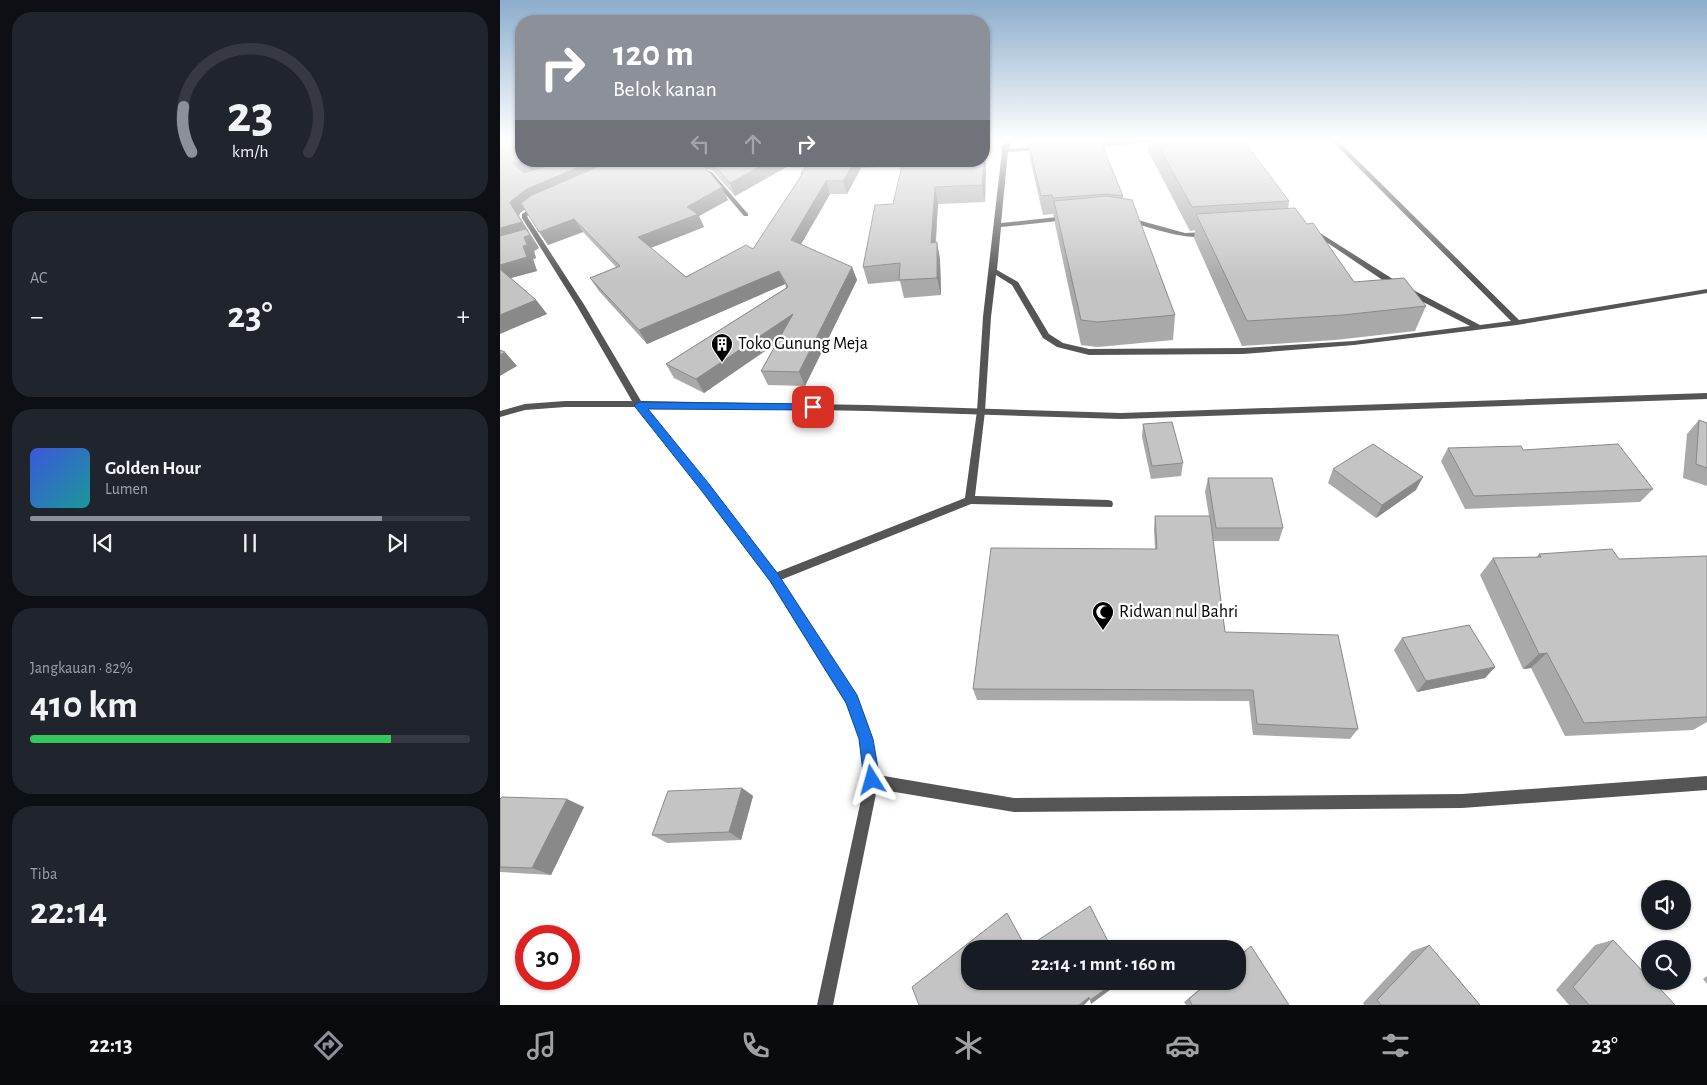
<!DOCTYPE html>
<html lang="id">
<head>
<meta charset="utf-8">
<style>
	body { margin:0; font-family:"Alegreya Sans",sans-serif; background:#20242c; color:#f1f3f6; height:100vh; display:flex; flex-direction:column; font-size:19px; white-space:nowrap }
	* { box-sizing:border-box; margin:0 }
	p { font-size:16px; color:#9ea1a6 }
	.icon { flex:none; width:28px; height:28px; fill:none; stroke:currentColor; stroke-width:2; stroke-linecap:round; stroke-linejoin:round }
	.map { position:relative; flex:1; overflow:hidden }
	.drawer { display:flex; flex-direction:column; gap:12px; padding:12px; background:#0d0f14; width:500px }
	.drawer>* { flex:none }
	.hud { position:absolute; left:15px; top:15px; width:475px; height:152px; border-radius:20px; box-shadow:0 1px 4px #0004; background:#8c9099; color:#fff; overflow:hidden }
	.controls { position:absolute; left:1141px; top:880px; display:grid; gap:10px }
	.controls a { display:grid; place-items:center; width:50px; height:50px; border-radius:50%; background:#171b24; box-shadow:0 1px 4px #0004; font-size:25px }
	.speed { position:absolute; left:15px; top:925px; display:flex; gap:10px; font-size:25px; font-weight:700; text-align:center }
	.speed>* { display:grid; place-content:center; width:65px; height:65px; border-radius:50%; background:#171b24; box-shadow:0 1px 4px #0004; line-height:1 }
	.speed .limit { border:8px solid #d22; background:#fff; color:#111 }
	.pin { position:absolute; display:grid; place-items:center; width:42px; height:42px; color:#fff; margin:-21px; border-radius:10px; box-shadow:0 2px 8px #0006 }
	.me { position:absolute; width:55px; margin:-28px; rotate:352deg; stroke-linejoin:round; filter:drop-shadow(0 0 4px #0008) }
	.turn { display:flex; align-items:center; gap:18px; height:105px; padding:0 15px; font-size:22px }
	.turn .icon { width:65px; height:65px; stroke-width:2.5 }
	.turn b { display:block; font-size:35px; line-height:42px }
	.lanes { display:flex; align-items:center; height:48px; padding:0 15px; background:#0003; justify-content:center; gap:25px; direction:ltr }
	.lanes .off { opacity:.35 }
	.big { font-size:38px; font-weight:700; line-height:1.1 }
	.drawer .widget { flex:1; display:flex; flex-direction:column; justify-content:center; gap:8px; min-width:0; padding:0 18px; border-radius:20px; background:#20242c }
	.drawer .dial { align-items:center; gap:0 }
	.dial svg { height:130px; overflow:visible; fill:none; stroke:#363941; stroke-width:7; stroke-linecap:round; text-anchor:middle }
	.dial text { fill:#f1f3f6; stroke:none }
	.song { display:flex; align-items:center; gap:15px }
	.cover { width:60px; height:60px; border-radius:8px; background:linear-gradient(135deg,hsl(230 70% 55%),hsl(180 70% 35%)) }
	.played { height:5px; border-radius:2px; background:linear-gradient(90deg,#8c9099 80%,#363941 80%) }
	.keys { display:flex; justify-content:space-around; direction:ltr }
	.heat { display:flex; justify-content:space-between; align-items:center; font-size:28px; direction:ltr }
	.charge { height:8px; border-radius:4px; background:linear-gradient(90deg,#34c759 82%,#363941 0) }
	.trip { position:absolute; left:461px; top:940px; width:285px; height:50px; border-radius:20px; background:#171b24; box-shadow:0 1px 4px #0004; font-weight:700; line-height:50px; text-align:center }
	.menu { display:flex; height:80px; justify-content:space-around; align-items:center; background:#090b0e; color:#9ea1a6 }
	.menu .icon { width:35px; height:35px }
	.menu .selected { color:#8c9099 }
	.menu b { font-size:22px; color:#f1f3f6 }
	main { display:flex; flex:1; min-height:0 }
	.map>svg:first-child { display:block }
</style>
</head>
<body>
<main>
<section class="drawer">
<div class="widget dial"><svg viewBox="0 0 100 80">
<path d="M14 69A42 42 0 1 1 86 69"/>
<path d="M14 69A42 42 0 0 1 9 41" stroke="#8c9099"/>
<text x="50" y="56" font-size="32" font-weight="700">23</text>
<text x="50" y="72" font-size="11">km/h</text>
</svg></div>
<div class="widget"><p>AC</p>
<div class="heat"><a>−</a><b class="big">23°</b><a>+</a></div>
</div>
<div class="widget">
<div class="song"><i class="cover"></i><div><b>Golden Hour</b><p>Lumen</p></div></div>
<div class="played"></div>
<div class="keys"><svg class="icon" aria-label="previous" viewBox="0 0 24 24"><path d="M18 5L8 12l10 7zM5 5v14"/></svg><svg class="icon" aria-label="pause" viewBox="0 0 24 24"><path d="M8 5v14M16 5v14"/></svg><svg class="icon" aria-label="next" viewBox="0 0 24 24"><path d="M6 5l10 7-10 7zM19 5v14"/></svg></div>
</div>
<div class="widget"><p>Jangkauan · 82%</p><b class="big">410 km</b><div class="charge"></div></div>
<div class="widget"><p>Tiba</p><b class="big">22:14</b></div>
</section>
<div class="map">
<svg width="1207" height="1005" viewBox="0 0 1207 1005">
	<rect width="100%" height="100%" fill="#fff"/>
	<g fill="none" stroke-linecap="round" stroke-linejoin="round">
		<!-- service -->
		<path fill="#555" fill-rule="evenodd" d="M 506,140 L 512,140 L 509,149 L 542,146 L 545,148 L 542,150 L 508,152 L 501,223 L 567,216 L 570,218 L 567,220 L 501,227 L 497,270 L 518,282 L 549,334 L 563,343 L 589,349 L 743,348 L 854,341 L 970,326 L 890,285 L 810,231 L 810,229 L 812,228 L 896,281 L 980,325 L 1011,321 L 831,140 L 837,140 L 1019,320 L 1207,289 L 1207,293 L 1017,325 L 854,345 L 743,354 L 589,355 L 557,347 L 543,338 L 512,285 L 496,275 L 491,317 L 485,411 L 475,496 L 608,500 L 612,501 L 613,504 L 612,507 L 471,504 L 278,581 L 274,583 L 270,581 L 269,578 L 270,575 L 465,498 L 477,411 L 483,317 L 502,151 L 501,146 L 505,144 Z
			M 639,140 L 660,140 L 657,142 L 589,147 L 586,145 L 589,143 Z
			M 627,217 L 685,233 L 708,232 L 711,234 C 694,244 644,226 625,220 L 624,219 Z"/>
		<!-- minor -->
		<path fill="#555" fill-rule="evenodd" d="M 196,168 L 212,172 L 248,214 L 248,216 L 244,216 L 208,174 L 194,171 L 193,170 Z
			M 37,204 L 40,206 L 27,216 L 28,218 L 85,306 L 141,401 L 368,405 L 621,413 L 1207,393 L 1207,399 L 621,419 L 368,411 L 145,407 L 208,484 L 278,575 L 355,696 L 372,739 L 378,775 L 514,798 L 962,794 L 1207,776 L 1207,790 L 962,808 L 514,812 L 377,789 L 333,1005 L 317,1005 L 365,781 L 360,739 L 346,703 L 270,581 L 202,490 L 136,407 L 65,407 L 25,410 L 0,417 L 0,411 L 25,404 L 65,401 L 132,401 L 77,306 L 22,218 L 22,214 Z"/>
	</g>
	<!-- wall -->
	<path fill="#a9a9a9" d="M 528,140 L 600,140 L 623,196 L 623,198 L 675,315 L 673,340 L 598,347 L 581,345 L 555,224 L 555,217 L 554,217 L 553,214 L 543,215 L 529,154 Z
		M 648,140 L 743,140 L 789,201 L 788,209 L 807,224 L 854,282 L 926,306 L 915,331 L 835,340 L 742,346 L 694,238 L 695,230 L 690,231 L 648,151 Z
		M 0,142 L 93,161 L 297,161 L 235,196 L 212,170 L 206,169 L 228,200 L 199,216 L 204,227 L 151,248 L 186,277 L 253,249 L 301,176 L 301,174 L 309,161 L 378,161 L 379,167 L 361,168 L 347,194 L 330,194 L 301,244 L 352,267 L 357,280 L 305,386 L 268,385 L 261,371 L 277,343 L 204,393 L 174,378 L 166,364 L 286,288 L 285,284 L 147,344 L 99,291 L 90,278 L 116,267 L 83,232 L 48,245 L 25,210 L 20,213 L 19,216 L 39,248 L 34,251 L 36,258 L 33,259 L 37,271 L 11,278 L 36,300 L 47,314 L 0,333 Z
		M 484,146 L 486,162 L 485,202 L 438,204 L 436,242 L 440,259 L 441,295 L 404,298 L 400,281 L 368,284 L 363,267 L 393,204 Z
		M 1199,420 L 1207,423 L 1207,486 L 1183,478 L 1187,434 Z
		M 643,424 L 683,463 L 681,476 L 651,479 L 642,437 Z
		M 948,448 L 1023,450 L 1153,489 L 1140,502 L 965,509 L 941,461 Z
		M 833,469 L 916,490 L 876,518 L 828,483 Z
		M 708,478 L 783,528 L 779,541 L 713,541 L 725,632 L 858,729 L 850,739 L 753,735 L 749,701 L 477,700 L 473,689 L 655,549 L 654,530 L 655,516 L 709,516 L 705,492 Z
		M 1039,554 L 1119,559 L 1207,556 L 1207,722 L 1193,730 L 1065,736 L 1031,668 L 1023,669 L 980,575 L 993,558 L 1036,558 Z
		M 902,638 L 995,667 L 985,678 L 917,692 L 894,650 Z
		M 242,788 L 253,796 L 241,840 L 167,843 L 152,835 Z
		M 0,799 L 84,807 L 51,875 L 0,872 Z
		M 1113,940 L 1175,1005 L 1069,1005 L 1056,990 L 1095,945 Z
		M 929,945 L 980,1005 L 864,1005 L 863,1003 L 912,951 Z
		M 1207,976 L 1207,984 L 1203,979 Z
		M 709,981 L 789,1005 L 686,1005 L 684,1002 Z"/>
	<!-- shaded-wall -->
	<path fill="#898989" d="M 484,146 L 486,162 L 485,202 L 482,185 Z
		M 21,160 L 21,161 L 29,173 L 21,175 L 13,163 Z
		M 39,161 L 86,161 L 34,178 L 26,165 Z
		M 93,161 L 129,161 L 35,202 L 20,213 L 19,216 L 39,248 L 34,251 L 36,258 L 33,259 L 37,271 L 7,279 L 0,270 L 0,228 L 11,201 L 27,189 Z
		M 270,161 L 297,161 L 235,196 L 230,183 Z
		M 355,161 L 360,161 L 361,168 L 347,194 L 343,181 Z
		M 326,181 L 330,194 L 296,253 L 291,240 Z
		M 222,187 L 228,200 L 199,216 L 204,227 L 145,250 L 138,237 L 187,207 Z
		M 435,187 L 438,204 L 434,260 L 431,243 Z
		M 74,219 L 83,232 L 48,245 L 39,232 Z
		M 437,242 L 440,259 L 441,295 L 437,278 Z
		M 352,267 L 357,280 L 305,386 L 299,372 Z
		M 279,271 L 285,284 L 147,344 L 139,330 Z
		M 36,300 L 47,314 L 0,334 L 0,315 Z
		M 293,314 L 299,327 L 204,393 L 196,379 Z
		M 5,352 L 17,366 L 0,376 L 0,355 Z
		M 923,477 L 916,490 L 876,518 L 882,505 Z
		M 1047,653 L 1031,668 L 1023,669 L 1039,654 Z
		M 995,667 L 985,678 L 917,692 L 926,681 Z
		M 242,788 L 253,796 L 241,840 L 229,832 Z
		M 67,799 L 84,807 L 51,875 L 32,868 Z
		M 617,981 L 622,981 L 591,1004 L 590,1000 Z
		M 589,997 L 589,1000 L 584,1005 L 579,1005 Z"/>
	<!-- building -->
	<path fill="#c4c4c4" stroke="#898989" d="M 6,140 L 21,140 L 21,160 L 13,163 L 24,173 L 62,161 L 93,161 L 27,189 L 11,201 L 10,203 L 22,222 L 0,228 L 0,142 Z
		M 528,140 L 600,140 L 623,196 L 607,194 L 553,198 L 552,195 L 541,196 Z
		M 655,140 L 743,140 L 789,201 L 692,207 Z
		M 22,161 L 39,161 L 26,165 Z
		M 111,161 L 194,161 L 201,163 L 222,187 L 187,207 L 198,214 L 138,237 L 186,277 L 246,245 L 253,249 L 303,173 L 301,174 L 309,161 L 355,161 L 343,181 L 326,181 L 291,240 L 352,267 L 299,372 L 261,371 L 293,314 L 196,379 L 166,364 L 288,287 L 279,271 L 139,330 L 90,278 L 120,266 L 74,219 L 39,232 L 21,203 L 32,195 Z
		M 210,161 L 270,161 L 230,183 Z
		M 403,161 L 484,161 L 482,185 L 435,187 L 431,243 L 437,242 L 437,278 L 399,280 L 400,263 L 363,267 L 375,205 L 393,204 Z
		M 607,196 L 632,200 L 675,315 L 598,322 L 581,320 L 554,201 Z
		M 795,208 L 807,224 L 813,223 L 854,282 L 904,278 L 926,306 L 843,315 L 747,321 L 696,214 Z
		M 26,229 L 30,235 L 24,237 L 27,245 L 23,246 L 27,257 L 0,265 L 0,236 Z
		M 0,269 L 36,300 L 0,315 Z
		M 0,350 L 5,352 L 0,355 Z
		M 1199,420 L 1207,423 L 1207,468 L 1196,464 Z
		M 672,422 L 683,463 L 652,466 L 643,424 Z
		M 873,444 L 923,477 L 882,505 L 833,469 Z
		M 1118,444 L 1153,489 L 974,496 L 948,448 L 1021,446 L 1023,450 Z
		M 708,478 L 772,478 L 783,528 L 716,528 Z
		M 655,516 L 710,516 L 725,632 L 838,635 L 858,729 L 757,724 L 753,690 L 473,689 L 491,548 L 657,549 Z
		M 1112,549 L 1119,559 L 1207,556 L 1207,717 L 1084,723 L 1047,653 L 1039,654 L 993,558 L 1041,557 L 1039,554 Z
		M 969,625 L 995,667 L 926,681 L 902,638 Z
		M 242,788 L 229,832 L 152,835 L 168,791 Z
		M 2,797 L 67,799 L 32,868 L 0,867 L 0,799 Z
		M 590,906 L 612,949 L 470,949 L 470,981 L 617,981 L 590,1000 L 589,997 L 579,1005 L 419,1005 L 412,987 L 507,913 L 526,948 Z
		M 1113,940 L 1150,979 L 1150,981 L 1153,981 L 1175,1005 L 1089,1005 L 1073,987 Z
		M 929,945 L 980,1005 L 881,1005 L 877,1000 Z
		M 751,946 L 789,1005 L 692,1005 L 689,999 L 710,981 L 738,981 L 738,957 Z"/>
	<!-- sky -->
	<linearGradient id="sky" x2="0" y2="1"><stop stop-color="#8cadcc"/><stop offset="0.5" stop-color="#fff"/><stop offset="1" stop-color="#fff" stop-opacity="0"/></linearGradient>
	<rect width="1207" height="280" fill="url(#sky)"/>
	<!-- route -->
	<path fill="#1a73e8" stroke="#114b97" d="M 139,402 L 317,404 L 317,409 L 313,410 L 148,409 L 209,484 L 278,574 L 357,695 L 373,739 L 380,780 L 378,786 L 372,788 L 367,786 L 364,780 L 359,739 L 346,703 L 270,581 L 201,490 L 136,408 L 134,405 Z"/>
	<!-- icons -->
	<defs>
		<g id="building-pin" transform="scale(1.125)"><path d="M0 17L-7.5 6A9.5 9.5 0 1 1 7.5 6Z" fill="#000" stroke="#fff"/><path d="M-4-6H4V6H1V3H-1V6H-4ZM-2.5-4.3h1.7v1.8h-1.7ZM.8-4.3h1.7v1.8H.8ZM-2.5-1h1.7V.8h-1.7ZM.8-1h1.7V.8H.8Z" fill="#fff"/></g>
		<g id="mosque-pin" transform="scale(1.125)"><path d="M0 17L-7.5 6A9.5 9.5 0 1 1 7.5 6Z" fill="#000" stroke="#fff"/><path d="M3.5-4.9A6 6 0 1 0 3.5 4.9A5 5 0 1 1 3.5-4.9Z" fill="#fff"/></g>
	</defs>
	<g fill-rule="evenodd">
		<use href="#building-pin" x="222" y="344"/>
		<use href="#mosque-pin" x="603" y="612"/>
	</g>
	<g text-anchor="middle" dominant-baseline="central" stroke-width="4.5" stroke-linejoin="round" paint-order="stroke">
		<!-- poi labels -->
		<g font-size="18" fill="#000" stroke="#fff" text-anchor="start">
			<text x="238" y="344">Toko Gunung Meja</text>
			<text x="619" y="612">Ridwan nul Bahri</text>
		</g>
	</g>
</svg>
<div class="controls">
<a><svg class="icon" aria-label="sound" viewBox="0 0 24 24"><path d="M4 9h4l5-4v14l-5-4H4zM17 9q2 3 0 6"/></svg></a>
<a><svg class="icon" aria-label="search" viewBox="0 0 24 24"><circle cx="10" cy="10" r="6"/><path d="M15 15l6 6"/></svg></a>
</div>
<div class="speed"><div class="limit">30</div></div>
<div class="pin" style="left:313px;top:407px;background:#d93025"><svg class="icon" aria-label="arrive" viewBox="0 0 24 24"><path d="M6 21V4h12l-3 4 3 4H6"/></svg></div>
<svg class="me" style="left:372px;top:780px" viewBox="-20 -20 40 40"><path d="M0-17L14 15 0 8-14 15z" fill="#1a73e8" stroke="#fff" stroke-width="4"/></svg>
<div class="trip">22:14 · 1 mnt · 160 m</div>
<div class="hud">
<div class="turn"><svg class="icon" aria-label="right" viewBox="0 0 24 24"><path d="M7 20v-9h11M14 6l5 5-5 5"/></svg><div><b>120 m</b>Belok kanan</div></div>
<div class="lanes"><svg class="icon off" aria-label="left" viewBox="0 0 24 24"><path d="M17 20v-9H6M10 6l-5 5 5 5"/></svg><svg class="icon off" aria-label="ahead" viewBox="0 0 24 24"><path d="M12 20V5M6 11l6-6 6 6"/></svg><svg class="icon" aria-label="right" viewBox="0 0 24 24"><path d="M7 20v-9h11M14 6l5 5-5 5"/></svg></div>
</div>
</div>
</main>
<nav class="menu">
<b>22:13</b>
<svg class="icon selected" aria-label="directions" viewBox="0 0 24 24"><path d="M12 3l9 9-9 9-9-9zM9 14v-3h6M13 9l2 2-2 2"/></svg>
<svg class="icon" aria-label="music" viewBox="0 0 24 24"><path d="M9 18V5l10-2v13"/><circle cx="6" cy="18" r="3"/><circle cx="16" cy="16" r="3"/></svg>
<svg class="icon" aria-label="phone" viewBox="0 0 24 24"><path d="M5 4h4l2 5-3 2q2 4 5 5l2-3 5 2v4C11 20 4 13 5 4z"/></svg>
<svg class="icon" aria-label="climate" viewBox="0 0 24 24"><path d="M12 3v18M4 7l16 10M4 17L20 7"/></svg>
<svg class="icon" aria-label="car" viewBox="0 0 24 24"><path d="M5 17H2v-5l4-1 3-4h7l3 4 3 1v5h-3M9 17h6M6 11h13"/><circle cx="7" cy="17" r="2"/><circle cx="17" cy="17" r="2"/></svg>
<svg class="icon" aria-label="filters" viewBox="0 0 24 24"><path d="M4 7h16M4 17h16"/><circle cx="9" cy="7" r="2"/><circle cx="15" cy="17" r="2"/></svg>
<b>23°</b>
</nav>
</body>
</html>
